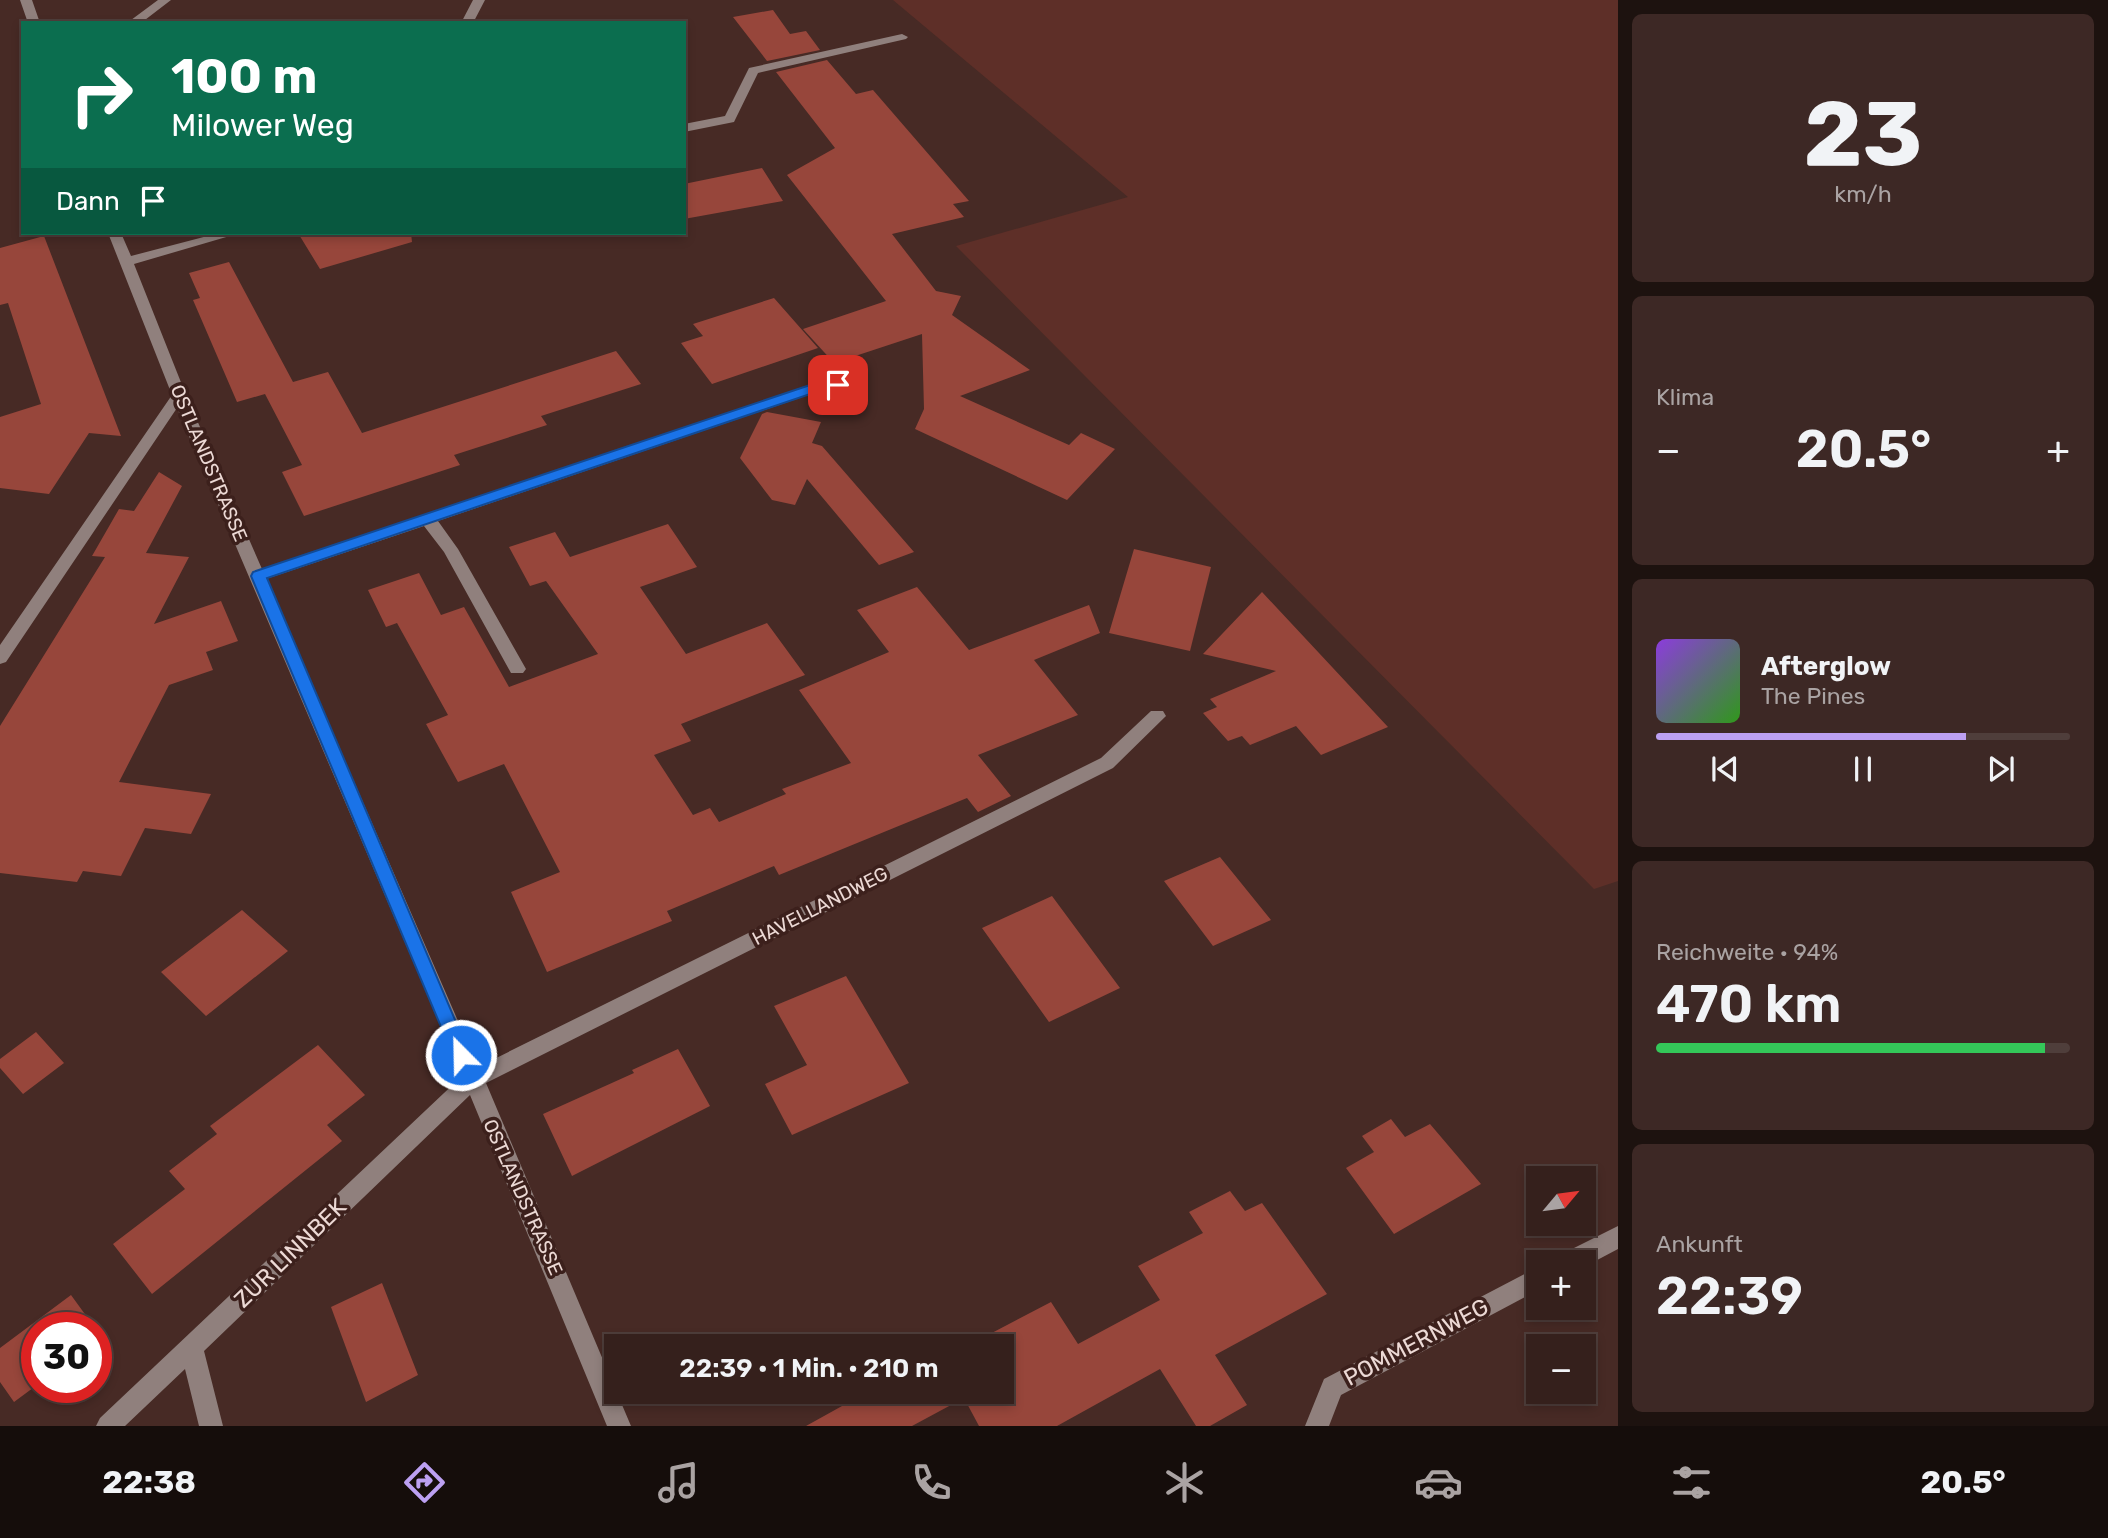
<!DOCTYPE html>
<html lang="de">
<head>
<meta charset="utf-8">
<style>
	body { margin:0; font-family:Rubik,sans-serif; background:#3d2825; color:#f1f3f6; height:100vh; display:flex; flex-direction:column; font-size:26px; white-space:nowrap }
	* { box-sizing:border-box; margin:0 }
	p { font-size:23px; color:#aaa3a3 }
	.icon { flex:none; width:38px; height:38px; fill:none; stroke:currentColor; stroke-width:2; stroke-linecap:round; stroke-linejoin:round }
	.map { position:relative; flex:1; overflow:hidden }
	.details { display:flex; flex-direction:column; gap:14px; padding:14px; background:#1d120f; width:490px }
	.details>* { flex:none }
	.banner { position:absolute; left:21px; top:21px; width:665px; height:214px; border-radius:0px; box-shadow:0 4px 10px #0003,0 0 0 2px #4f3e3b; background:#0b6e4f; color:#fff; overflow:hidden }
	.needle { width:46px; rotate:61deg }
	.tools { position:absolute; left:1526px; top:1166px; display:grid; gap:14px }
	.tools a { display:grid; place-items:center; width:70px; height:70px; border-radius:0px; background:#35201c; box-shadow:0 4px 10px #0003,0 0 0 2px #4f3e3b; font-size:35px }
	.speed { position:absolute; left:21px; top:1312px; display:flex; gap:14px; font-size:35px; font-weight:700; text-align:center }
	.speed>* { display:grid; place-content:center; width:91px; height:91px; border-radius:50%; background:#35201c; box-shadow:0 4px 10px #0003,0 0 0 2px #4f3e3b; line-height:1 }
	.speed .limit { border:10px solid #d22; background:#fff; color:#111 }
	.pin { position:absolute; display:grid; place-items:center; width:60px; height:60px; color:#fff; margin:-30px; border-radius:14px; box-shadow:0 4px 10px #0006 }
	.me { position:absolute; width:77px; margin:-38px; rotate:337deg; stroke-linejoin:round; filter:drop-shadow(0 0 5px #0008) }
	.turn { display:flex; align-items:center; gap:24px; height:147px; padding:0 35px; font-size:32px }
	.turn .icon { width:91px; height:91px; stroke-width:2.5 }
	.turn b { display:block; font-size:49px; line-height:60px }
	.then { display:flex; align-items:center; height:66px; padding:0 35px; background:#0003; gap:14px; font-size:26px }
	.big { font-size:52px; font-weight:600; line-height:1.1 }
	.details .tile { flex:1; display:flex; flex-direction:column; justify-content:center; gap:10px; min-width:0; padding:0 24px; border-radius:10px; background:#3d2825 }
	.details .dial { align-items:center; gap:0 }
	.dial b { font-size:91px; line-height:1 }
	.song { display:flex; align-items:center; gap:21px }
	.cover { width:84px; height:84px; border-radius:10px; background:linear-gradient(135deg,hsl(270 70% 55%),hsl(110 70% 35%)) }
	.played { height:7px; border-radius:4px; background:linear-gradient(90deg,#bca0f2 75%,#4f3e3b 75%) }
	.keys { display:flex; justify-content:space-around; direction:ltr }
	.heat { display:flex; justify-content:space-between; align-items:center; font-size:38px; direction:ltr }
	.charge { height:10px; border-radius:5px; background:linear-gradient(90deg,#34c759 94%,#4f3e3b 0) }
	.trip { position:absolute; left:604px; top:1334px; width:410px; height:70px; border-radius:0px; background:#35201c; box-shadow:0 4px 10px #0003,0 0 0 2px #4f3e3b; font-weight:600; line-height:70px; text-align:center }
	.tabs { display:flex; height:112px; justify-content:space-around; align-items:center; background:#150d0b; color:#aaa3a3 }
	.tabs .icon { width:49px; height:49px }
	.tabs .selected { color:#bca0f2 }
	.tabs b { font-size:32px; color:#f1f3f6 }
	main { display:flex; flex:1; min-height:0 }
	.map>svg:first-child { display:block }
</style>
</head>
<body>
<main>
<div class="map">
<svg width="1618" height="1426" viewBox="0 0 1618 1426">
	<rect width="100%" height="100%" fill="#472a25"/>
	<!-- green -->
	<path fill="#5e2f28" d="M 893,0 L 1618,0 L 1618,881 L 1594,889 L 956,246 L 1128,197 Z"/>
	<!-- building -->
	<path fill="#97463b" d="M 773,10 L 790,34 L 806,31 L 820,50 L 767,61 L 733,17 Z
		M 827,60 L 856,94 L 873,90 L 969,201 L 953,204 L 964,217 L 892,234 L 936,291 L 961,296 L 952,315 L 1030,370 L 960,396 L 1069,445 L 1081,433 L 1115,449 L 1067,500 L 915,429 L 924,409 L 922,334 L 834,363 L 803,329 L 886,301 L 787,175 L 835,148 L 776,72 Z
		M 762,168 L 783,201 L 684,219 L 684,184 Z
		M 298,233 L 411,233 L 412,242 L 320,269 Z
		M 44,236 L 121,436 L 89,433 L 49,494 L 0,488 L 0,417 L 41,404 L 8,303 L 0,305 L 0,248 Z
		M 229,262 L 293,382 L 328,372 L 362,433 L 616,351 L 641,384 L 541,416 L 547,425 L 454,455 L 460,465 L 304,516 L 282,472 L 302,465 L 265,394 L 237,402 L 193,300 L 200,298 L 189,273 Z
		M 774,298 L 818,348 L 712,384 L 681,343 L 703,336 L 693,324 Z
		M 767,412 L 821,422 L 812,443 L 822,446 L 914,552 L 879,565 L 807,479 L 795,505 L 772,500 L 740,458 L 762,414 Z
		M 159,472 L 182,486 L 146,553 L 189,557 L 154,624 L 221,601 L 238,641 L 206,652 L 213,670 L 169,685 L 119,782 L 211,794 L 191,834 L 145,828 L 121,876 L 83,871 L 77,882 L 0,873 L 0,726 L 105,557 L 92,556 L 119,509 L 134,511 Z
		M 668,524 L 697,567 L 640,587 L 686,654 L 767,623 L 805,675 L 681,724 L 691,741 L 654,755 L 693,815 L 710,808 L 719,822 L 786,794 L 782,789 L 851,763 L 799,690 L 889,652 L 857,610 L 917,587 L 969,650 L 1089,605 L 1100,633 L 1034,660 L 1078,715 L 978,755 L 1011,796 L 978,812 L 967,798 L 779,875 L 774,866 L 667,911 L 672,921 L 547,972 L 511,892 L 560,872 L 504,764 L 458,782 L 426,724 L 448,715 L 397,623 L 386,627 L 368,590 L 419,573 L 441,615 L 464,607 L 509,687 L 598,654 L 546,581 L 530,586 L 509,547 L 555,532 L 570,557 Z
		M 1134,549 L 1211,567 L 1190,651 L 1109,633 Z
		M 1262,592 L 1319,653 L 1388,727 L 1321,755 L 1296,726 L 1250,745 L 1242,736 L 1228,741 L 1203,713 L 1217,707 L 1210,699 L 1276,671 L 1203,654 Z
		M 1220,857 L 1271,920 L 1213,946 L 1164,881 Z
		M 1052,896 L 1120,988 L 1049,1022 L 982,928 Z
		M 242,910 L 288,951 L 206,1016 L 161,972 Z
		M 846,976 L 909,1083 L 792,1135 L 765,1084 L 807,1065 L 774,1006 Z
		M 36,1032 L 64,1063 L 23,1094 L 0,1068 L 0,1059 Z
		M 318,1045 L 365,1095 L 327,1125 L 342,1141 L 152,1294 L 113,1244 L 185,1189 L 169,1171 L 217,1134 L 210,1126 Z
		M 678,1049 L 710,1106 L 572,1176 L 543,1114 L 634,1073 L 632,1070 Z
		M 1391,1119 L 1405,1137 L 1430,1124 L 1481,1184 L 1394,1234 L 1346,1168 L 1374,1152 L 1362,1136 Z
		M 1230,1191 L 1245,1211 L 1262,1203 L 1327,1294 L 1215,1355 L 1247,1405 L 1210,1426 L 1196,1426 L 1160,1369 L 1057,1426 L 979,1426 L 964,1398 L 912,1426 L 806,1426 L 869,1391 L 1001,1391 L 1001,1346 L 967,1346 L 1051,1302 L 1078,1344 L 1160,1300 L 1138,1266 L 1203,1233 L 1189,1212 Z
		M 382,1283 L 418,1375 L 366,1402 L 331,1307 Z
		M 71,1295 L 95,1328 L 37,1328 L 37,1385 L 14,1402 L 0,1382 L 0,1348 Z"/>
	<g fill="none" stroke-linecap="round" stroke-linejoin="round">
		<!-- minor -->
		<path fill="#90807d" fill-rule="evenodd" d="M 20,0 L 32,0 L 40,23 L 28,23 Z
			M 158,0 L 171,0 L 141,23 L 127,23 Z
			M 473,0 L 485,0 L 473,23 L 461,23 Z
			M 902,34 L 908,37 L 906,39 L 758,73 L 734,122 L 684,132 L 684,124 L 725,116 L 749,68 Z
			M 108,233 L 121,233 L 131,256 L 219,233 L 240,233 L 134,264 L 186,395 L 262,569 L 813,384 L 859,378 L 866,383 L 859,388 L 820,391 L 438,521 L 458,549 L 526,669 L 523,673 L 511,673 L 444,552 L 424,526 L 266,579 L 478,1067 L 1101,758 L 1151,711 L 1163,711 L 1166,716 L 1113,768 L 486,1083 L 631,1426 L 607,1426 L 470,1095 L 204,1351 L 223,1426 L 199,1426 L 185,1369 L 125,1426 L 96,1426 L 100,1418 L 462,1076 L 177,408 L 6,662 L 0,664 L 0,645 L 172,395 Z
			M 1618,1226 L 1618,1249 L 1584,1267 L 1584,1262 L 1559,1262 L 1562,1254 Z
			M 1538,1267 L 1538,1290 L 1341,1395 L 1329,1426 L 1305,1426 L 1324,1379 Z"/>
	</g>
	<!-- route -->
	<path fill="#1a73e8" stroke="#114b97" stroke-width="2" d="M 838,381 L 843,382 L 843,388 L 819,391 L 267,578 L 470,1055 L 468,1060 L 455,1060 L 251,576 L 253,572 L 813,384 Z"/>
	<g text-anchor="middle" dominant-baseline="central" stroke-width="7" stroke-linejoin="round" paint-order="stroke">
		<!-- street labels -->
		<g font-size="19" fill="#ecd9d5" stroke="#3c201c">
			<text transform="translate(209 463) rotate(67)">OSTLANDSTRASSE</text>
			<text transform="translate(820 906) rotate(-27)">HAVELLANDWEG</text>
			<text transform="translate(523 1197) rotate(66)">OSTLANDSTRASSE</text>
		</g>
		<!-- near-street labels -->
		<g font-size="23" fill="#ecd9d5" stroke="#3c201c">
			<text transform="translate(290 1253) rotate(-44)">ZUR LINNBEK</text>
			<text transform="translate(1416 1342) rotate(-28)">POMMERNWEG</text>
		</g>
	</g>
</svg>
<div class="tools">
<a><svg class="needle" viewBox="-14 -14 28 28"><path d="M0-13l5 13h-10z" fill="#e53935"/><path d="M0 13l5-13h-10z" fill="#aaa3a3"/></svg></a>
<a>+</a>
<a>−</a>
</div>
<div class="speed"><div class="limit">30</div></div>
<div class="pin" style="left:838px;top:385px;background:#d93025"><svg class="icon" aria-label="arrive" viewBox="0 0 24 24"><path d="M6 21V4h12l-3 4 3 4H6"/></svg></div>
<svg class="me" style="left:461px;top:1055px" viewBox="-20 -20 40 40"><circle r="17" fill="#1a73e8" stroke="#fff" stroke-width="3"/><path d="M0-11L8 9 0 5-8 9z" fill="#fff"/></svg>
<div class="trip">22:39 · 1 Min. · 210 m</div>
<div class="banner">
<div class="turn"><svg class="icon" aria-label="right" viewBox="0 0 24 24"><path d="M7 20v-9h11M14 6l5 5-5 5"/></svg><div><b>100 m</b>Milower Weg</div></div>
<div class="then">Dann<svg class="icon" aria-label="arrive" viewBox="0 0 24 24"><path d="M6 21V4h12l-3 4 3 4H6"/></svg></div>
</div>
</div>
<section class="details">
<div class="tile dial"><b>23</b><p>km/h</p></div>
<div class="tile"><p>Klima</p>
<div class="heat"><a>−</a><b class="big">20.5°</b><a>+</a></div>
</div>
<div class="tile">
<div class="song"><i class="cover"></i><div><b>Afterglow</b><p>The Pines</p></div></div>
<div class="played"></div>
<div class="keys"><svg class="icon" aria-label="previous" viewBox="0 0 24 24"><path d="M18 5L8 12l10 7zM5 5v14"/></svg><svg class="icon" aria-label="pause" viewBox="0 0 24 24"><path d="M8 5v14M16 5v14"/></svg><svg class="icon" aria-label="next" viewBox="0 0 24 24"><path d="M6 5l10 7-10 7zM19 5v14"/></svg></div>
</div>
<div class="tile"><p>Reichweite · 94%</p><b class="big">470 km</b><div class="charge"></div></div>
<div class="tile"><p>Ankunft</p><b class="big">22:39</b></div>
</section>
</main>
<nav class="tabs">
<b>22:38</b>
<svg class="icon selected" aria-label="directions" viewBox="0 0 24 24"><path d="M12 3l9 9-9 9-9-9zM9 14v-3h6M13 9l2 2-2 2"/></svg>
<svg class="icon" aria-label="music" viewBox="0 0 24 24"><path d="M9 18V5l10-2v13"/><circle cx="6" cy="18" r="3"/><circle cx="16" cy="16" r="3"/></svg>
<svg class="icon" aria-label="phone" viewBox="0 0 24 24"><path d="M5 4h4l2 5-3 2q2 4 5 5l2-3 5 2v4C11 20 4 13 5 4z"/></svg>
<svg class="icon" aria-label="climate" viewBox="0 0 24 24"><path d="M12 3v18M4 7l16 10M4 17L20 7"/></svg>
<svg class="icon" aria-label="car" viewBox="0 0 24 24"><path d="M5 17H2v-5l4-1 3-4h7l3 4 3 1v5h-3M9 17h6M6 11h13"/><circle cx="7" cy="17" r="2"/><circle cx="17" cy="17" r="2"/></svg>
<svg class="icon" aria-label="filters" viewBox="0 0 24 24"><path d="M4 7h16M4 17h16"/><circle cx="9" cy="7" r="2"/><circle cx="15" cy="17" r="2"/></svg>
<b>20.5°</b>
</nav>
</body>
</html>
